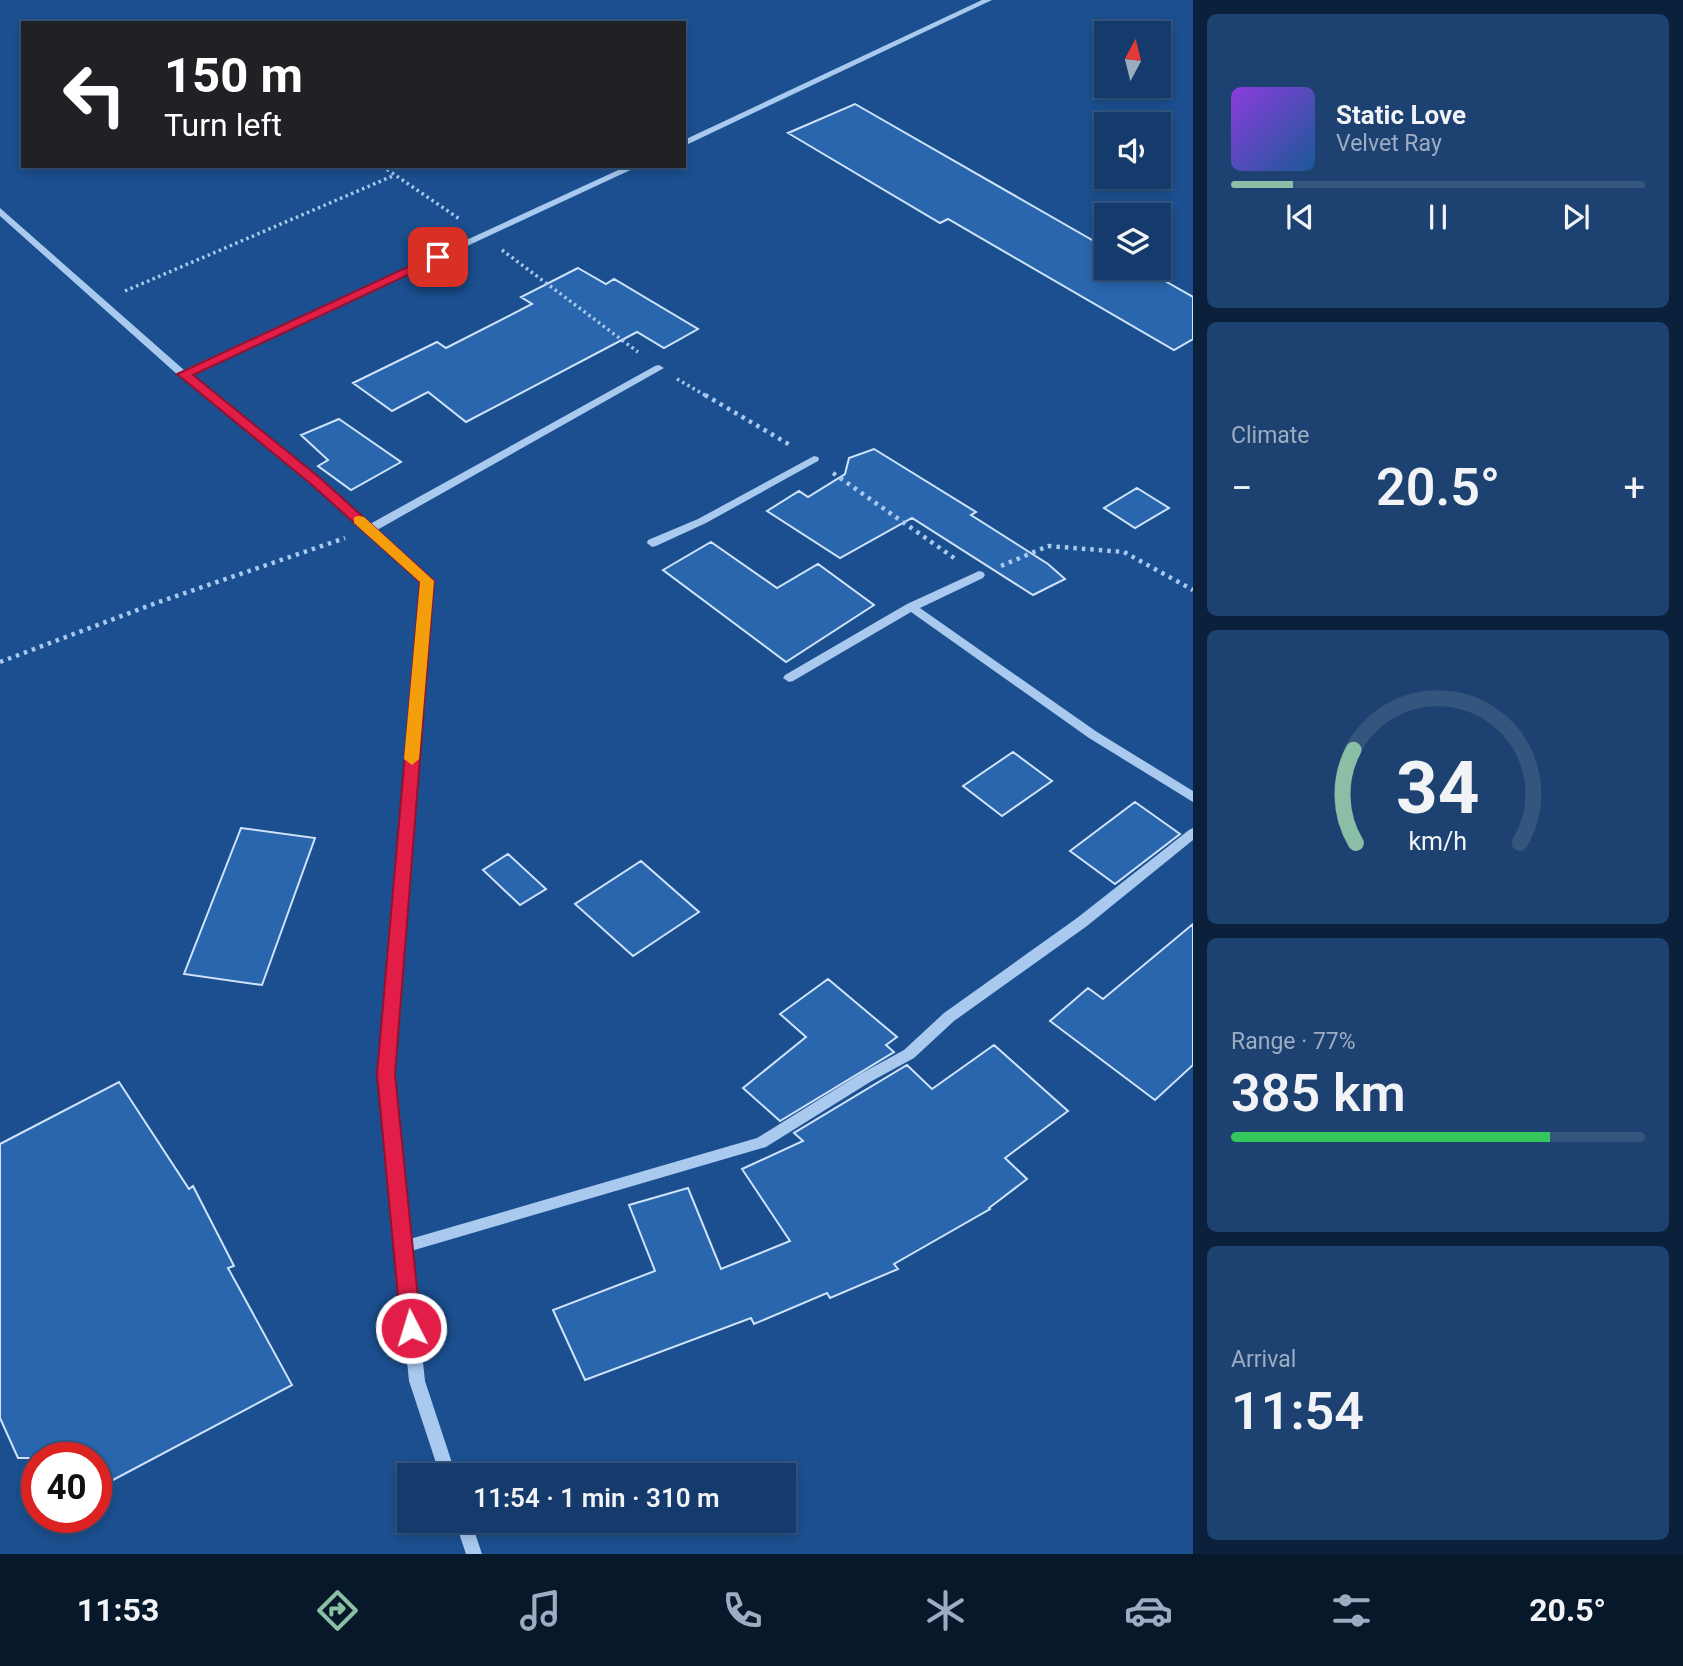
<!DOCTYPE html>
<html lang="en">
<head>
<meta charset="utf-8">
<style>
	body { margin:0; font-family:Roboto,sans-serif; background:#1d4271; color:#f1f3f6; height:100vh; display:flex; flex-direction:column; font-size:26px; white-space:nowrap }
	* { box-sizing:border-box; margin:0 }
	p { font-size:23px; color:#9dadc1 }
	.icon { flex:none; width:38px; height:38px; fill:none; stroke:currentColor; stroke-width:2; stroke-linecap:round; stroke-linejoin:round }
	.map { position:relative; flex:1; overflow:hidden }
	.sheet { display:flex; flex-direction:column; gap:14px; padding:14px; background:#0b203b; width:490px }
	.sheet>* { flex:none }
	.top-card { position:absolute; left:21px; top:21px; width:665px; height:147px; border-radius:0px; box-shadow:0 4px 10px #0003,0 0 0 2px #33557e; background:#202124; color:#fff; overflow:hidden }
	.needle { width:46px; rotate:7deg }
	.fabs { position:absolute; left:1094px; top:21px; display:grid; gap:14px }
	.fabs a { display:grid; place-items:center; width:77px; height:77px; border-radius:0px; background:#143b6b; box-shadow:0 4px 10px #0003,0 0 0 2px #33557e; font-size:35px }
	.speed { position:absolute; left:21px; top:1442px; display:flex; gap:14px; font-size:35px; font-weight:700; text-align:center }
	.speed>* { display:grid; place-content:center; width:91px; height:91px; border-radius:50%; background:#143b6b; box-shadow:0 4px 10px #0003,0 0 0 2px #33557e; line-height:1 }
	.speed .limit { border:10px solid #d22; background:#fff; color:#111 }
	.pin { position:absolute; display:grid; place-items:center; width:60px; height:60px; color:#fff; margin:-30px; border-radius:14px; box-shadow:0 4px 10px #0006 }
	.me { position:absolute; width:77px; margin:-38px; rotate:355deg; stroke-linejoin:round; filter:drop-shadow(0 0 5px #0008) }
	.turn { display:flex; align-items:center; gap:24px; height:147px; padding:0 28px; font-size:32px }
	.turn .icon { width:91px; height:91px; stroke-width:2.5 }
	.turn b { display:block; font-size:49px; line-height:60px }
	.big { font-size:52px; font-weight:600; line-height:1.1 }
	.sheet .tile { flex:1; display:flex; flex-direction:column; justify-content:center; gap:10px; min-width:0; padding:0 24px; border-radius:10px; background:#1d4271 }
	.sheet .dial { align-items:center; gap:0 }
	.dial svg { height:182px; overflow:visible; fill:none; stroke:#33557e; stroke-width:7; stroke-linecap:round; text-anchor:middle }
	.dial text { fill:#f1f3f6; stroke:none }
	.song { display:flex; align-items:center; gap:21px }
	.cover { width:84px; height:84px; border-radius:10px; background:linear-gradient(135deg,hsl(270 70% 55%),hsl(210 70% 35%)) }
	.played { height:7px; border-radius:4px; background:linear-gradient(90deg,#8abfa5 15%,#33557e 15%) }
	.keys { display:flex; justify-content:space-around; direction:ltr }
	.heat { display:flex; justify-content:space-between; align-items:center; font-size:38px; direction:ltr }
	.charge { height:10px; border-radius:5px; background:linear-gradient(90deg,#34c759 77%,#33557e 0) }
	.trip { position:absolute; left:397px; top:1463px; width:399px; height:70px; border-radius:0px; background:#143b6b; box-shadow:0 4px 10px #0003,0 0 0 2px #33557e; font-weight:600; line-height:70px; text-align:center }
	.dock { display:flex; height:112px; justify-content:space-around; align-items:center; background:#08182b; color:#9dadc1 }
	.dock .icon { width:49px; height:49px }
	.dock .on { color:#8abfa5 }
	.dock b { font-size:32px; color:#f1f3f6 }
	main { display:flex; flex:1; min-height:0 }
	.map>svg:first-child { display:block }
</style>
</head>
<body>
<main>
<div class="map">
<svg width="1193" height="1554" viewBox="0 0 1193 1554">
	<rect width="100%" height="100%" fill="#1b4f8f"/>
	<!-- building -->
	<path fill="#2a66ad" stroke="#cfe3fa" stroke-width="2" d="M 855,104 L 1106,248 L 1106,268 L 1142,268 L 1193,297 L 1193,339 L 1174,350 L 948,219 L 940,223 L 788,133 Z
		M 578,268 L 606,284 L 614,279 L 698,329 L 664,348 L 637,332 L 466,422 L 428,392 L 392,411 L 353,383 L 437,342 L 446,348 L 532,304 L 521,297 Z
		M 339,419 L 401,462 L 351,490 L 318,466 L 328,460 L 301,435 Z
		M 874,449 L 976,512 L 971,515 L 1048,564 L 1065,579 L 1033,595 L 912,518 L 840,558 L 767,511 L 799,491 L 808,497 L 845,474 L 849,458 Z
		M 1137,488 L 1169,508 L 1135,528 L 1104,508 Z
		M 711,542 L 777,588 L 818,564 L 874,605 L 786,662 L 663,570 Z
		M 1013,752 L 1052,781 L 1002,816 L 963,786 Z
		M 1135,802 L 1180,834 L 1115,884 L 1070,851 Z
		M 241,828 L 315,838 L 262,985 L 184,974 Z
		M 508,854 L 546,889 L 520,905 L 483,870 Z
		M 641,861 L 699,912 L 633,956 L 575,904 Z
		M 1193,924 L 1193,1065 L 1155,1100 L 1050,1021 L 1088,988 L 1103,999 Z
		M 828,979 L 897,1037 L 886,1045 L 894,1052 L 780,1121 L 743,1088 L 806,1037 L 780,1014 Z
		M 994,1045 L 1068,1111 L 1005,1158 L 1027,1179 L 989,1208 L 990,1209 L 894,1264 L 898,1269 L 830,1298 L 827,1293 L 754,1324 L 751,1318 L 585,1380 L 553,1310 L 655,1271 L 629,1205 L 688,1188 L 721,1269 L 790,1241 L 742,1169 L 803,1141 L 794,1133 L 907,1065 L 932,1089 Z
		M 119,1082 L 189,1189 L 193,1186 L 234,1266 L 228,1268 L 292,1385 L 96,1489 L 96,1458 L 18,1458 L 0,1418 L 0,1144 Z"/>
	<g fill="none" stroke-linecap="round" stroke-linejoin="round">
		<!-- path-far1 -->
		<path stroke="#a9c9ee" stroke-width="3.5" stroke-dasharray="2.5 3.5" stroke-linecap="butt" d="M 382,166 L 461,220
			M 502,250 L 638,352
			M 125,291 L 395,175
			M 677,379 L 708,397"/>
		<!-- path -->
		<path stroke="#a9c9ee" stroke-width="4.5" stroke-dasharray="3.5 5" stroke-linecap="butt" d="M 705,395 L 790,445
			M 833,473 L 957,560
			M 1001,566 L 1048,546 L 1124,552 L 1193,590
			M 0,662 L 156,603 L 345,538"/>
		<!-- minor -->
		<path fill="#a9c9ee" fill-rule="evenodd" d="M 982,0 L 992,0 L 684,146 L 684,140 Z
			M 627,166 L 639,166 L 190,375 L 320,479 L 370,524 L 655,366 L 659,365 L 664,368 L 377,530 L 433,581 L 393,1074 L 410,1239 L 757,1138 L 860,1074 L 904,1050 L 944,1013 L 1077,918 L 1189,830 L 1193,828 L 1193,840 L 1087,926 L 954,1021 L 914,1058 L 870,1082 L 766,1147 L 411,1251 L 425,1381 L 456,1475 L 440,1475 L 409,1381 L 379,1074 L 421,582 L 312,483 L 179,376 L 0,216 L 0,208 L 184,370 Z
			M 814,456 L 818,457 L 819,459 L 818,461 L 706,523 L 656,546 L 652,547 L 647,543 L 648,540 L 698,519 Z
			M 979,571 L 983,572 L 985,575 L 983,578 L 920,608 L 1097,732 L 1193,791 L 1193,802 L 1089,738 L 911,612 L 793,681 L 789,682 L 783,678 L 785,675 L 907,604 Z
			M 455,1521 L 471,1521 L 482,1554 L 466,1554 Z"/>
	</g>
	<!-- route -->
	<path fill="#e11d48" stroke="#92132f" stroke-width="2" d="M 438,253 L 444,257 L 442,259 L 193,375 L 320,478 L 434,581 L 395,1074 L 421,1328 L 418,1334 L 411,1337 L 404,1334 L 401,1328 L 377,1074 L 420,582 L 311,484 L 177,374 Z"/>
	<!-- slow -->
	<path fill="#f59e0b" d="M 359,516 L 364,517 L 434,581 L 419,759 L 412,765 L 404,759 L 420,582 L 354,523 L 354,517 Z"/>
</svg>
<div class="fabs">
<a><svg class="needle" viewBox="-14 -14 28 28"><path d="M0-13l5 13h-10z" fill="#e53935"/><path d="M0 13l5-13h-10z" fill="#9dadc1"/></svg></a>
<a><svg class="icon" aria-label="sound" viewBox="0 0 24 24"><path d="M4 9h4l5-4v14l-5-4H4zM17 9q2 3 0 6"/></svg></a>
<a><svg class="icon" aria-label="layers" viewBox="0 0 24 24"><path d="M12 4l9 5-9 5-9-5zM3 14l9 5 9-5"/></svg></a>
</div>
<div class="speed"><div class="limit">40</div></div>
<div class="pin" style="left:438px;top:257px;background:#d93025"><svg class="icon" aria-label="arrive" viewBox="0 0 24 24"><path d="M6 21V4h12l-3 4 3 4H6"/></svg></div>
<svg class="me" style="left:411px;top:1328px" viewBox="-20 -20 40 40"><circle r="17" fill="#e11d48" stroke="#fff" stroke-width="3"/><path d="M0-11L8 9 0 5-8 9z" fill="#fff"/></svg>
<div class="trip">11:54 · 1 min · 310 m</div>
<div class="top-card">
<div class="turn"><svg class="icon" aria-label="left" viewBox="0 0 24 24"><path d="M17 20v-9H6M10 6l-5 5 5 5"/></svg><div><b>150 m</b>Turn left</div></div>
</div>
</div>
<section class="sheet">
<div class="tile">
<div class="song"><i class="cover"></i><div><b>Static Love</b><p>Velvet Ray</p></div></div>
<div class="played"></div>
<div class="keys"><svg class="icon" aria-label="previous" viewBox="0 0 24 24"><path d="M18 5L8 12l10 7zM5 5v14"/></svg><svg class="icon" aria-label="pause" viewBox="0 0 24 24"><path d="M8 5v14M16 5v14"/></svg><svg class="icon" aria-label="next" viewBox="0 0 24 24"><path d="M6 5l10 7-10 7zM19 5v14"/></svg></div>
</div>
<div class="tile"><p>Climate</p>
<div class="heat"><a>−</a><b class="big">20.5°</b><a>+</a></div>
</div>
<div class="tile dial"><svg viewBox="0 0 100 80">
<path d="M14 69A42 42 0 1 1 86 69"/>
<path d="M14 69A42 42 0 0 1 13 28" stroke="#8abfa5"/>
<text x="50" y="56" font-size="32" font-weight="700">34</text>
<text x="50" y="72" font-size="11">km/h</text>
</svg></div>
<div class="tile"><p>Range · 77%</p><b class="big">385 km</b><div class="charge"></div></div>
<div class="tile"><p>Arrival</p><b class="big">11:54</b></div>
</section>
</main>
<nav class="dock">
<b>11:53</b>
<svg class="icon on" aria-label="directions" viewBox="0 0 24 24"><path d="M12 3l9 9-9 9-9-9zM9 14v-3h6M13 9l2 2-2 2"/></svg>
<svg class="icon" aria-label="music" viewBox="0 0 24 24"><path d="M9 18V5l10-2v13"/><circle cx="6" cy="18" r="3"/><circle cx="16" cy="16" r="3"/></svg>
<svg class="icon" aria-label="phone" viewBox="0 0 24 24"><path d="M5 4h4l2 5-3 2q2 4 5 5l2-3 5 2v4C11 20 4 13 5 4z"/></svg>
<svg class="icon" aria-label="climate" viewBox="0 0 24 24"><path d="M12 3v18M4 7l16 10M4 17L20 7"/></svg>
<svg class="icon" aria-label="car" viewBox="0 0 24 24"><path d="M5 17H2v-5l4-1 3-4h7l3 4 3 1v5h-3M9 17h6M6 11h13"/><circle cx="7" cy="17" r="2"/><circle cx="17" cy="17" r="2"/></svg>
<svg class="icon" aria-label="filters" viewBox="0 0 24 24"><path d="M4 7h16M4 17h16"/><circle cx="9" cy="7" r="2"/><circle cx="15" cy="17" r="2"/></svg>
<b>20.5°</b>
</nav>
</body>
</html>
